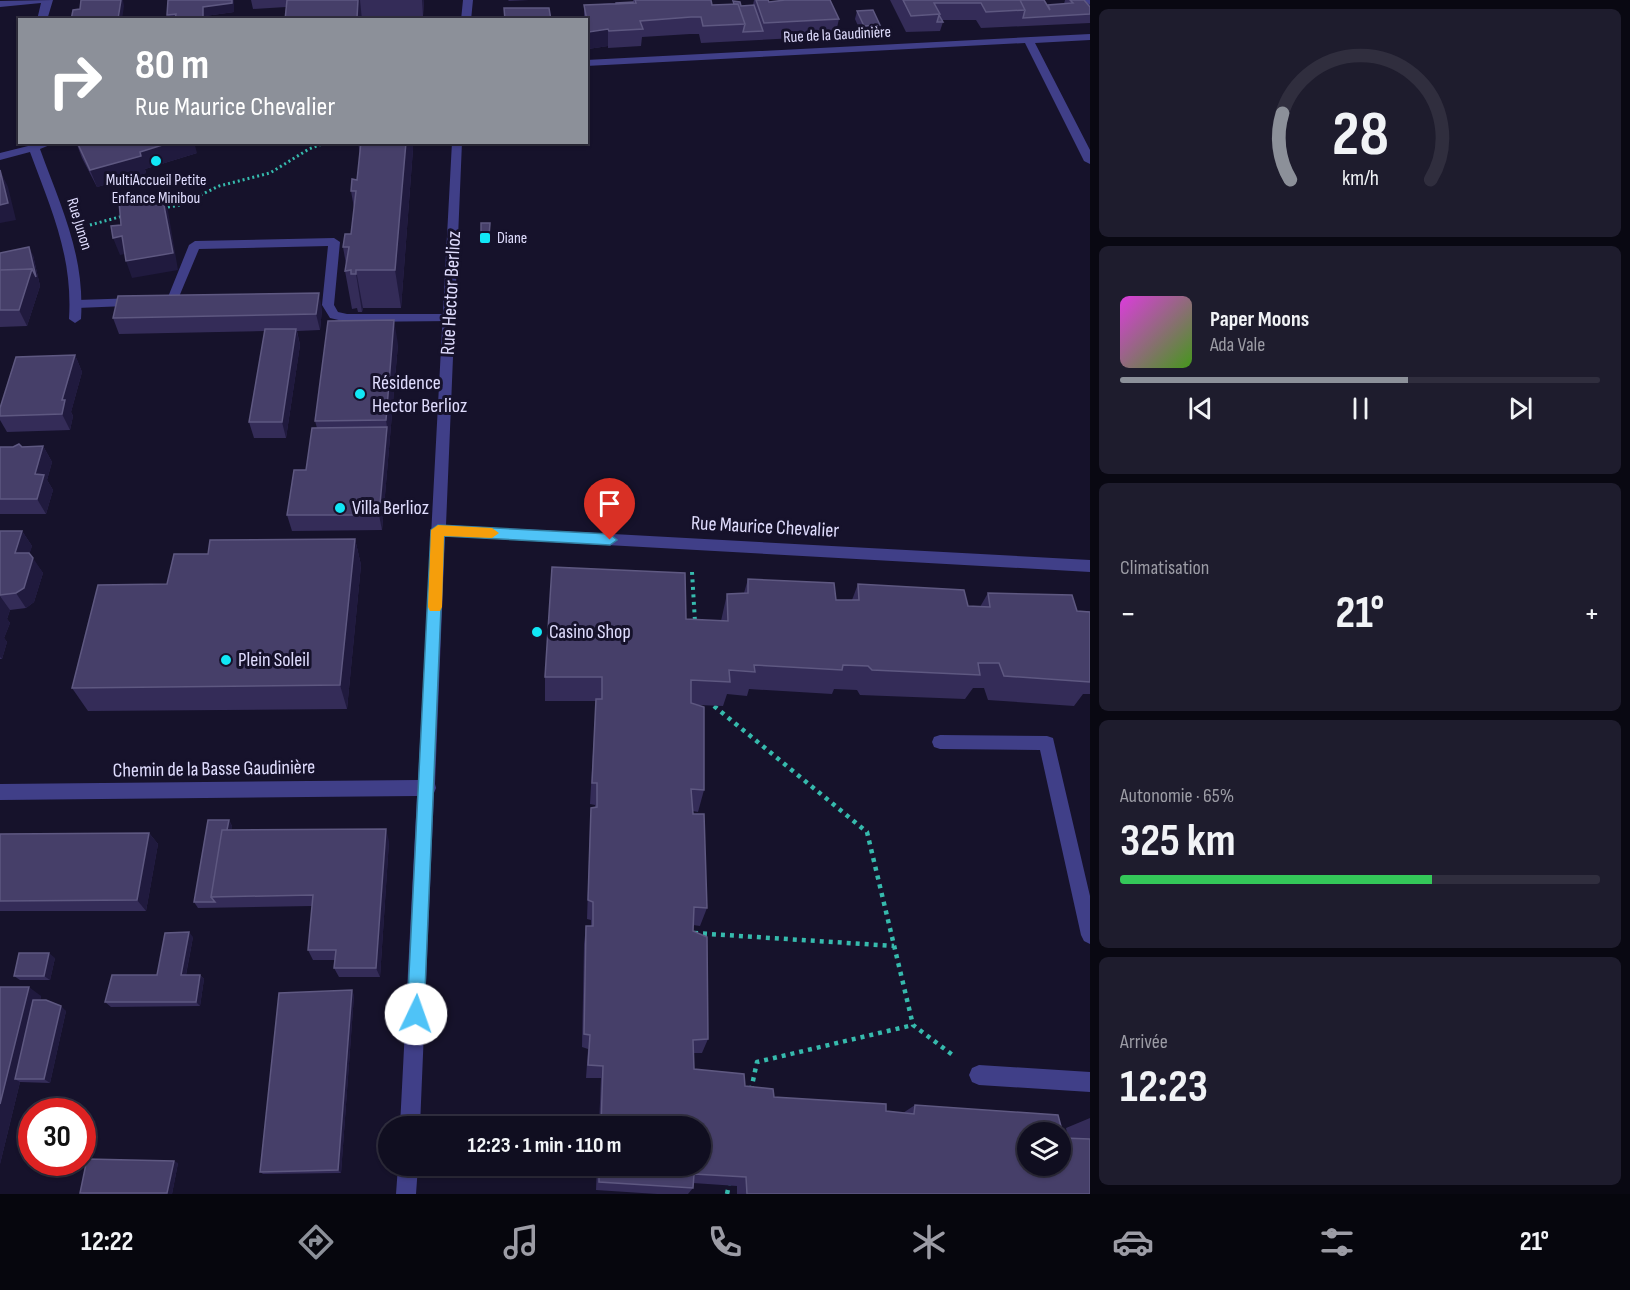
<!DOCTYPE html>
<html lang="fr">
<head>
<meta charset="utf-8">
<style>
	body { margin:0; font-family:"Sofia Sans Condensed",sans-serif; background:#1e1c2d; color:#f1f3f6; height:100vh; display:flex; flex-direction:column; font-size:22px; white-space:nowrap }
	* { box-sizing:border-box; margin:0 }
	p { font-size:20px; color:#9c9ca5 }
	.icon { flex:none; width:33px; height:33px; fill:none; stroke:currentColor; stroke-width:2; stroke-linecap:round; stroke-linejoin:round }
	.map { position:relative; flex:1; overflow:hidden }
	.panel { display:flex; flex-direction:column; gap:9px; padding:9px; background:#090812; width:540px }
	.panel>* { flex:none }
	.guide { position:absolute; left:18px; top:18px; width:570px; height:126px; border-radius:0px; box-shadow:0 2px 4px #0004,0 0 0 2px #302e3e; background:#8c9099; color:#fff; overflow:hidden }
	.tools { position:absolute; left:1017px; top:1122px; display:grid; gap:12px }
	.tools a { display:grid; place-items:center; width:54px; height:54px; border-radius:50%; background:#100e20; box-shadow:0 2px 4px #0004,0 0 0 2px #302e3e; font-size:30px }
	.speed { position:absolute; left:18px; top:1098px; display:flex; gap:12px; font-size:30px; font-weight:700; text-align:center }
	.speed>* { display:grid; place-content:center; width:78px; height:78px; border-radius:50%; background:#100e20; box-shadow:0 2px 4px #0004,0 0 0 2px #302e3e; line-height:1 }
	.speed .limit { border:9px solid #d22; background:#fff; color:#111 }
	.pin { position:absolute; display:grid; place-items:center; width:51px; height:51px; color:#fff; margin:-62px -26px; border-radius:50% 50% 50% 0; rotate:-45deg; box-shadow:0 0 6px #0007 }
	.pin .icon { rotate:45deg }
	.me { position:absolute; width:66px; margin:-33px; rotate:3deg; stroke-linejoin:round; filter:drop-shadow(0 0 4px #0008) }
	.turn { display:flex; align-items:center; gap:21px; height:126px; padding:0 18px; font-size:27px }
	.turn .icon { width:78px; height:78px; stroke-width:2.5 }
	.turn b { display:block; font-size:42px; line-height:51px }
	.big { font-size:45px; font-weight:700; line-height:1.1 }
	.panel .tile { flex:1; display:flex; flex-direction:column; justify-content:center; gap:9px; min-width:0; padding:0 21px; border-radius:9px; background:#1e1c2d }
	.panel .dial { align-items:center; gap:0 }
	.dial svg { height:156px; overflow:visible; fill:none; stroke:#302e3e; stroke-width:7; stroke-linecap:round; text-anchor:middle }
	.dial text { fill:#f1f3f6; stroke:none }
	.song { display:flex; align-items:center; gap:18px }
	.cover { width:72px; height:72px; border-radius:9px; background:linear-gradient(135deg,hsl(300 70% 55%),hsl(100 70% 35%)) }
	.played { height:6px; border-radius:3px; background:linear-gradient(90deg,#8c9099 60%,#302e3e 60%) }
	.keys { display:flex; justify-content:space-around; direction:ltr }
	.heat { display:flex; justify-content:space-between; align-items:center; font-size:33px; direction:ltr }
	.charge { height:9px; border-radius:4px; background:linear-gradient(90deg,#34c759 65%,#302e3e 0) }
	.trip { position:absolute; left:378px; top:1116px; width:333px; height:60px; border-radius:30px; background:#100e20; box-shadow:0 2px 4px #0004,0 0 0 2px #302e3e; font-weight:700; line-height:60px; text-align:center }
	.dock { display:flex; height:96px; justify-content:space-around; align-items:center; background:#06060d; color:#9c9ca5 }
	.dock .icon { width:42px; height:42px }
	.dock .current { color:#8c9099 }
	.dock b { font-size:27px; color:#f1f3f6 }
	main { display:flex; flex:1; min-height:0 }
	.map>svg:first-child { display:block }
</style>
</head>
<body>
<main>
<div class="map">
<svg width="1090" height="1194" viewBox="0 0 1090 1194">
	<rect width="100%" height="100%" fill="#16122b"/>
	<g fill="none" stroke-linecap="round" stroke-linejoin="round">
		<!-- path-far2 -->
		<path stroke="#36baad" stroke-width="3" stroke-dasharray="2 3" stroke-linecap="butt" d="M 409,143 L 429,143
			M 163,208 L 180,205 L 219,186 L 270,173 L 309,149 L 322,144 L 363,144
			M 90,225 L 123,216"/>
		<!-- path-far1 -->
		<path stroke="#36baad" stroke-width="4" stroke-dasharray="3 4.5" stroke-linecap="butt" d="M 692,572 L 695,622"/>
		<!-- path -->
		<path stroke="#36baad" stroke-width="4.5" stroke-dasharray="4 5" stroke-linecap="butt" d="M 714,706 L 867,832 L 913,1025 L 954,1056
			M 694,933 L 894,946
			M 751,1090 L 757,1062 L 913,1025
			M 727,1194 L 729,1185"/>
		<!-- service -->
		<path fill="#403f88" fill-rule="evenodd" d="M 334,238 L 340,242 L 334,305 L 338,312 L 347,314 L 450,314 L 454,315 L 456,318 L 454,321 L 347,322 L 330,318 L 322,305 L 328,246 L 199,249 L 176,304 L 77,308 L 71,304 L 77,300 L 168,297 L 189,245 L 195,241 Z
			M 940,735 L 1047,736 L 1053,738 L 1090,896 L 1090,944 L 1084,941 L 1081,935 L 1040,750 L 940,749 L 934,747 L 932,742 L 934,737 Z
			M 979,1065 L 1090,1072 L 1090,1092 L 979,1085 L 972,1082 L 969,1075 L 972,1068 Z"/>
		<!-- minor -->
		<path fill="#403f88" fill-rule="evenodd" d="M 53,0 L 47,20 L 37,20 L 41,3 L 0,7 L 0,1 Z
			M 463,0 L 473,0 L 471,20 L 461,20 Z
			M 1083,0 L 1090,0 L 1090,5 Z
			M 1090,34 L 1090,40 L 1035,43 L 1090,150 L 1090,164 L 1084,161 L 1025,43 L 586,66 L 586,60 Z
			M 27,142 L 57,142 L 40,149 C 61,207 85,255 81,319 L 75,323 L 69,319 C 73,256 51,209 30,152 L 0,160 L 0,153 L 28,146 Z
			M 452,142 L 462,142 L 446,525 L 1090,560 L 1090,572 L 445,536 L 435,784 L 436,788 L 434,793 L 420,1126 L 400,1126 L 417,796 L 0,800 L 0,784 L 418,780 Z
			M 398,1166 L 418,1166 L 416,1194 L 396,1194 Z"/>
	</g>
	<!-- wall -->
	<path fill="#342c58" d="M 168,0 L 234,0 L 234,12 L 205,16 L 205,20 L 168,20 L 167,15 Z
		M 251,0 L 424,0 L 423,16 L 362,17 L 362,20 L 285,20 L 286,7 L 253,9 Z
		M 508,0 L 529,0 L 509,1 Z
		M 633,0 L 711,0 L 712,5 L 733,4 L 733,1 L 741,6 L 753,5 L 754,0 L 768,0 L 769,2 L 782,1 L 782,0 L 830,0 L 839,19 L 835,36 L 701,43 L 699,34 L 690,34 L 642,37 L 641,46 L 608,48 L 608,46 L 588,49 L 586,38 L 586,20 L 584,20 L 584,5 L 633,2 Z
		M 890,0 L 1044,0 L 1048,6 L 1048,5 L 1064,4 L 1065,0 L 1084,0 L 1090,7 L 1090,23 L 981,28 L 976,20 L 942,20 L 943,22 L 940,31 L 906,32 Z
		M 857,11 L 880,25 L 877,34 L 862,35 L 855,19 Z
		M 76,142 L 197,153 L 145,169 L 146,173 L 97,187 L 82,158 Z
		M 358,142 L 413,142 L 413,149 L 401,308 L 363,308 L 362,312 L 358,312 L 357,308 L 352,309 L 345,271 L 346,264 L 343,247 L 351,234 L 354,208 L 351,191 L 357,180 L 360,154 Z
		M 490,223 L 490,245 L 481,245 L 481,236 Z
		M 0,253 L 33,255 L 40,286 L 27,326 L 0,327 Z
		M 322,309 L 320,330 L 297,331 L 300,345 L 286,438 L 254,438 L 249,422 L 265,331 L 119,334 L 113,318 Z
		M 398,344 L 382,530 L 292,531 L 287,515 L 306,470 L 317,428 L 315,421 Z
		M 75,355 L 82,372 L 71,412 L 73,416 L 70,430 L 7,432 L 0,420 L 0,408 Z
		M 43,446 L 52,462 L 47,480 L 53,490 L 46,514 L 0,514 L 0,447 Z
		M 0,531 L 22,531 L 32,546 L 29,554 L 43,573 L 34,602 L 26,608 L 10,610 L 7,619 L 10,623 L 4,638 L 7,642 L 2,659 L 0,659 Z
		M 355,539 L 361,565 L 347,709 L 88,711 L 72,688 L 167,584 L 208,554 Z
		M 748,579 L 836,600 L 852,600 L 858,584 L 968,606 L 980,607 L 988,593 L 1077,611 L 1090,611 L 1090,694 L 1083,694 L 1074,706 L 988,700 L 984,688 L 973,688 L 965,699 L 860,695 L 857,690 L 834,689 L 832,694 L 749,689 L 747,696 L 727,694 L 723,706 L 698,705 L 704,790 L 698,812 L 693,811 L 707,908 L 700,926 L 693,925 L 693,931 L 708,1039 L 702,1053 L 693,1053 L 694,1069 L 774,1097 L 903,1113 L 915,1105 L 1064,1138 L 1068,1138 L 1066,1128 L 1090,1118 L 1090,1194 L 737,1194 L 737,1186 L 693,1183 L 693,1188 L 688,1194 L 657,1194 L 596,1190 L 597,1166 L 700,1166 L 700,1126 L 599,1126 L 601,1078 L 586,1078 L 588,1049 L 582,1047 L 584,944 L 586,926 L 591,926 L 591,920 L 587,919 L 590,829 L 591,808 L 595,807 L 595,805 L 590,804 L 596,701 L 545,701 L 545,677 L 686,619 L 721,621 L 727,594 L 744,593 Z
		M 229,820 L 232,826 L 231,830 L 389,841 L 380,977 L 339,977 L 334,968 L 335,960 L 313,960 L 308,950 L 312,906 L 198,908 L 194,902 Z
		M 149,833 L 158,844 L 146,911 L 0,911 L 0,834 Z
		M 193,937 L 186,975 L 200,975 L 204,979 L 200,1006 L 111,1007 L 105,1002 L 157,975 Z
		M 55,958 L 50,980 L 20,980 L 14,976 Z
		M 0,987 L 41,996 L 40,1000 L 66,1011 L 50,1083 L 20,1082 L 0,1164 Z
		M 354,995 L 341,1173 L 263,1174 L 260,1172 Z
		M 178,1163 L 172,1194 L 83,1194 L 80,1193 Z"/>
	<!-- shaded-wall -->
	<path fill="#201a3e" d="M 121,0 L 123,0 L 124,6 L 122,20 L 119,20 Z
		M 232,0 L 234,0 L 234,12 L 205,16 L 205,20 L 203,20 L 203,7 Z
		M 358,0 L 360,0 L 362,20 L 357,20 Z
		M 422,0 L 424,0 L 423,16 Z
		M 608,29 L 608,46 L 588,49 L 589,32 Z
		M 172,142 L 194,142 L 197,153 L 145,169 L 146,173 L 97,187 L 90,170 L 140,152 Z
		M 406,142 L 413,142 L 413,149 L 401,308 L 395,270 Z
		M 0,170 L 8,187 L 16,220 L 0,223 Z
		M 162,195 L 168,211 L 178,270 L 132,278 L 126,261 Z
		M 122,236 L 129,253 L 120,255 L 113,238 Z
		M 29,247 L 33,255 L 40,286 L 27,326 L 19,310 Z
		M 356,270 L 363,308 L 362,312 L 356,274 Z
		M 319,293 L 322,309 L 320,330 L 316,314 Z
		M 394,320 L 398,344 L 382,530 L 379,515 L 387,427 L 386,420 Z
		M 296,329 L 300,345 L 286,438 L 282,422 Z
		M 75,355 L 82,372 L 71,412 L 73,416 L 70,430 L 62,414 L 62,400 Z
		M 43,446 L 52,462 L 47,480 L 53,490 L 46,514 L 37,499 L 35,474 Z
		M 22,531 L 32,546 L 25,568 L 15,553 Z
		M 355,539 L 361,565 L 347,709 L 340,685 Z
		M 33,558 L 43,573 L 34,602 L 26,608 L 16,593 Z
		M 0,596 L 10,610 L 7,619 L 10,623 L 4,638 L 7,642 L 2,659 L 0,657 Z
		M 229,820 L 232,826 L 220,897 L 215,897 Z
		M 386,829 L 389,841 L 380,977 L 376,968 Z
		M 149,833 L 158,844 L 146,911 L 137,900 Z
		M 189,932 L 193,937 L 185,979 L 181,975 Z
		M 49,953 L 55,958 L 50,980 L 44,976 Z
		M 200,975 L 204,979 L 200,1006 L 196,1002 Z
		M 29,987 L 41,996 L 21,1079 L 15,1079 L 20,1082 L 0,1164 L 0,1104 Z
		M 352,990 L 354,995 L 341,1173 L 338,1170 Z
		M 61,1006 L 66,1011 L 50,1083 L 44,1079 Z
		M 174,1161 L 178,1163 L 172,1194 L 168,1194 L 167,1193 Z"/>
	<!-- building -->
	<path fill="#463f69" stroke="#5e5881" stroke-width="1.5" fill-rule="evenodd" d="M 81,0 L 121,0 L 118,19 L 71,20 L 73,10 L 80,9 Z
		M 168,0 L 232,0 L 232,3 L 203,7 L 203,19 L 175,20 L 176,14 L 167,15 Z
		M 287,0 L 358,0 L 357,18 L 285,20 Z
		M 635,0 L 711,0 L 712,5 L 738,4 L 745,24 L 703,26 L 701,17 L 691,17 L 640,21 L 643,29 L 609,31 L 608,29 L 589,32 L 584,5 L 636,3 Z
		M 756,0 L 768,0 L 769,2 L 785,0 L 830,0 L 839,19 L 764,23 Z
		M 903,0 L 1020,0 L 1025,10 L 986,12 L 981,3 L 934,3 L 940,14 L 911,16 Z
		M 1020,0 L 1044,0 L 1050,10 L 1048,5 L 1073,3 L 1070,0 L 1084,0 L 1090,7 L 1090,14 L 1023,18 L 1025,10 Z
		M 733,1 L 740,2 L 741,6 L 754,5 L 763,31 L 743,32 L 745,24 L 738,4 L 734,4 Z
		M 633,2 L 633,3 L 616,4 L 616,3 Z
		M 504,8 L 549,8 L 551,20 L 505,20 Z
		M 873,10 L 880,25 L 864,26 L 857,11 Z
		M 939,15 L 943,22 L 937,22 Z
		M 77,142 L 172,142 L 140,152 L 141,156 L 90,170 Z
		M 361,142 L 406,142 L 395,270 L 356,270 L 356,274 L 351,274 L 351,270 L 345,271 L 349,247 L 343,247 L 345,234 L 351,234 L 356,191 L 351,191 L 352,179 L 357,180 Z
		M 0,170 L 8,203 L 0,205 Z
		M 162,195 L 173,253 L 126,261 L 122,236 L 113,238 L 111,226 L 121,225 L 119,201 Z
		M 481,223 L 490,223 L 489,236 L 481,236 Z
		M 29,247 L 36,277 L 32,269 L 0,270 L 0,253 Z
		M 32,269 L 19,310 L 0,310 L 0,270 Z
		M 319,293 L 316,314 L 113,318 L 118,296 Z
		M 394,320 L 386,420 L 315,421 L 328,321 Z
		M 265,329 L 296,329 L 282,422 L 249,422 Z
		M 75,355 L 62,400 L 65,400 L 62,414 L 0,416 L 0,408 L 16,357 Z
		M 387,427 L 379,515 L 287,515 L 294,470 L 306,470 L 312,428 Z
		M 19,444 L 22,447 L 43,446 L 35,474 L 44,475 L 37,499 L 0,499 L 0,447 L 13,447 Z
		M 0,531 L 22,531 L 15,553 L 29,553 L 33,558 L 24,588 L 16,593 L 0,595 Z
		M 355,539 L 340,685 L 72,688 L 98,585 L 167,584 L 174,554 L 208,554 L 210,540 Z
		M 552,567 L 685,573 L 686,619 L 728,621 L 727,594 L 748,593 L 748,579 L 834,583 L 836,600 L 859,600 L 858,584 L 964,590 L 968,606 L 990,607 L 988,593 L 1072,595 L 1077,611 L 1090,612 L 1090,682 L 1004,676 L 999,663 L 978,663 L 980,675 L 872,670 L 868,666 L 843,665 L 842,670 L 754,665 L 755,672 L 729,670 L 730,682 L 691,680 L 691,703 L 704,707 L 704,790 L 691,789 L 693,814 L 704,814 L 707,908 L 694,907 L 693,931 L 707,937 L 708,1039 L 693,1040 L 694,1069 L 744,1074 L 745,1086 L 773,1089 L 774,1097 L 886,1104 L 886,1111 L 914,1114 L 915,1105 L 1058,1115 L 1064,1138 L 1090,1139 L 1090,1194 L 747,1194 L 746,1177 L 694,1174 L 693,1188 L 599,1182 L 599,1166 L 700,1166 L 700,1126 L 601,1126 L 603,1066 L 588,1065 L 590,1035 L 584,1034 L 586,926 L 593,926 L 593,902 L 588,900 L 591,808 L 597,807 L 597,783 L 592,783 L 596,699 L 602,699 L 602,677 L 545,677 ZM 1028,1132 L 1060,1132 L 1060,1166 L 1028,1166 Z
		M 208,820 L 229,820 L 227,830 L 222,830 L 211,897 L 215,902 L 194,902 Z
		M 386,829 L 376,968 L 334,968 L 336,950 L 308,950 L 313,895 L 211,897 L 222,830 Z
		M 149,833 L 137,900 L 0,901 L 0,834 Z
		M 189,932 L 181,975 L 200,975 L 196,1002 L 105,1002 L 112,975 L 157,975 L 165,933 Z
		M 19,953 L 49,953 L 44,976 L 14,976 Z
		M 0,987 L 29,987 L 0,1104 Z
		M 352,990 L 338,1170 L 260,1172 L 279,993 Z
		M 33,1000 L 46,1000 L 61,1006 L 44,1079 L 15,1079 Z
		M 87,1159 L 174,1161 L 167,1193 L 80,1193 Z"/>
	<!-- route -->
	<path fill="#4fc3f7" stroke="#337fa1" stroke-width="1.5" d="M 438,525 L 610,534 L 617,540 L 610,545 L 444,536 L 424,1014 L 422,1020 L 416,1022 L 410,1020 L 407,1014 L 431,530 Z"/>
	<!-- slow -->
	<path fill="#f59e0b" d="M 438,525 L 492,528 L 499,533 L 492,538 L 444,536 L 442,607 L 440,611 L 430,611 L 428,607 L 431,530 Z"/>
	<!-- markers -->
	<g fill="#11e7f6" stroke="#16122b" stroke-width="2">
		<circle cx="156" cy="161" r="6"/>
		<rect x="479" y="232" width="12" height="12" rx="3"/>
		<circle cx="360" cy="394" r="6"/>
		<circle cx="340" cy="508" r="6"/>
		<circle cx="537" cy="632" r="6"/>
		<circle cx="226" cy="660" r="6"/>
	</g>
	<g text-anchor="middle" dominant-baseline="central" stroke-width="6" stroke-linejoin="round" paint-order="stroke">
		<!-- far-street labels -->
		<g font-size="16" fill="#e0ddfe" stroke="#16122b">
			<text transform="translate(837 35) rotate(-3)">Rue de la Gaudinière</text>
			<text transform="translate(79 224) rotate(73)">Rue Junon</text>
		</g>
		<!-- far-poi labels -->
		<g font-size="16" fill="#e0ddfe" stroke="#16122b">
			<text x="156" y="180">MultiAccueil Petite<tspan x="156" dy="18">Enfance Minibou</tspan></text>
			<text x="497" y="238" text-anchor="start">Diane</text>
		</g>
		<!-- street labels -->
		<g font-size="20" fill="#e0ddfe" stroke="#16122b">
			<text transform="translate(451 293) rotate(-87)">Rue Hector Berlioz</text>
			<text transform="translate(765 527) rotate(3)">Rue Maurice Chevalier</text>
			<text transform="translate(214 769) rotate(-1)">Chemin de la Basse Gaudinière</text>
		</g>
		<!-- poi labels -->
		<g font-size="20" fill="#e0ddfe" stroke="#16122b" text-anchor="start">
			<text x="372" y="383">Résidence<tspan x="372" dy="23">Hector Berlioz</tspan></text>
			<text x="352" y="508">Villa Berlioz</text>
			<text x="549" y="632">Casino Shop</text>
			<text x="238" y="660">Plein Soleil</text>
		</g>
	</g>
</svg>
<div class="tools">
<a><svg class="icon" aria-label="layers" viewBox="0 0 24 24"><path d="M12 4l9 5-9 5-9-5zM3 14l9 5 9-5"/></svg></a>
</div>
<div class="speed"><div class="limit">30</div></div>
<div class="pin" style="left:610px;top:540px;background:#d93025"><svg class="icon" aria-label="arrive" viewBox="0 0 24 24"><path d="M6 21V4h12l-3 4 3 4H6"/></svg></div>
<svg class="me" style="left:416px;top:1014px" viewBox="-20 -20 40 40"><circle r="19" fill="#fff"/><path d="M0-13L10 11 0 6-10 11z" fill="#4fc3f7"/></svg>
<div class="trip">12:23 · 1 min · 110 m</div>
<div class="guide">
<div class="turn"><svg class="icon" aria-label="right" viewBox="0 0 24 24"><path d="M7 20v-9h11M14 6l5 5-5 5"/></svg><div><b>80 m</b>Rue Maurice Chevalier</div></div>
</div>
</div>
<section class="panel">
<div class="tile dial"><svg viewBox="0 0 100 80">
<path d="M14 69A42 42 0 1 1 86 69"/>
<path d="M14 69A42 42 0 0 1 10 35" stroke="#8c9099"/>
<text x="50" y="56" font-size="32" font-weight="700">28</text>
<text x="50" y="72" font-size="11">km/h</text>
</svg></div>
<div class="tile">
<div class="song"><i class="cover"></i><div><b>Paper Moons</b><p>Ada Vale</p></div></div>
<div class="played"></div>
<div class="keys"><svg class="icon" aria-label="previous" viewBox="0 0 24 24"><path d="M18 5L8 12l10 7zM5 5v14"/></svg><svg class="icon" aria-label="pause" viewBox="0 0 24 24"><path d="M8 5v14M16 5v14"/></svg><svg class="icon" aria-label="next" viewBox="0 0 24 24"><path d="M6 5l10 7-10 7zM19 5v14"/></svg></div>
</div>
<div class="tile"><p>Climatisation</p>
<div class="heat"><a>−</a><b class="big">21°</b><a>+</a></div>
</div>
<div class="tile"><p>Autonomie · 65%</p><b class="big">325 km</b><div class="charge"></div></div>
<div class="tile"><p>Arrivée</p><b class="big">12:23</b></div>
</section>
</main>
<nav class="dock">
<b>12:22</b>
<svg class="icon current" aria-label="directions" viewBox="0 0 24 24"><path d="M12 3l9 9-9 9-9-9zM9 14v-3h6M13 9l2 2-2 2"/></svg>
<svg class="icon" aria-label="music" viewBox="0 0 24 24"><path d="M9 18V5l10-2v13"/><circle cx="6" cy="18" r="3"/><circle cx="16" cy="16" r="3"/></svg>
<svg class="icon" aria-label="phone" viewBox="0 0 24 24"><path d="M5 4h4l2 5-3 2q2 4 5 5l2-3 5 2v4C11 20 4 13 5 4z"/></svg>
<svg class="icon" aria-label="climate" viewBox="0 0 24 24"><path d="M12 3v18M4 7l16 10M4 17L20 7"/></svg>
<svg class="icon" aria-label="car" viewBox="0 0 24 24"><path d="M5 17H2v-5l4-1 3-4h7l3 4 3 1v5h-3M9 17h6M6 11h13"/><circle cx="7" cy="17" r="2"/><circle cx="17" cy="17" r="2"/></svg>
<svg class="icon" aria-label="filters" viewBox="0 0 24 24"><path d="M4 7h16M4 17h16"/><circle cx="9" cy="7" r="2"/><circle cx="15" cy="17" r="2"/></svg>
<b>21°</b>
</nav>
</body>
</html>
